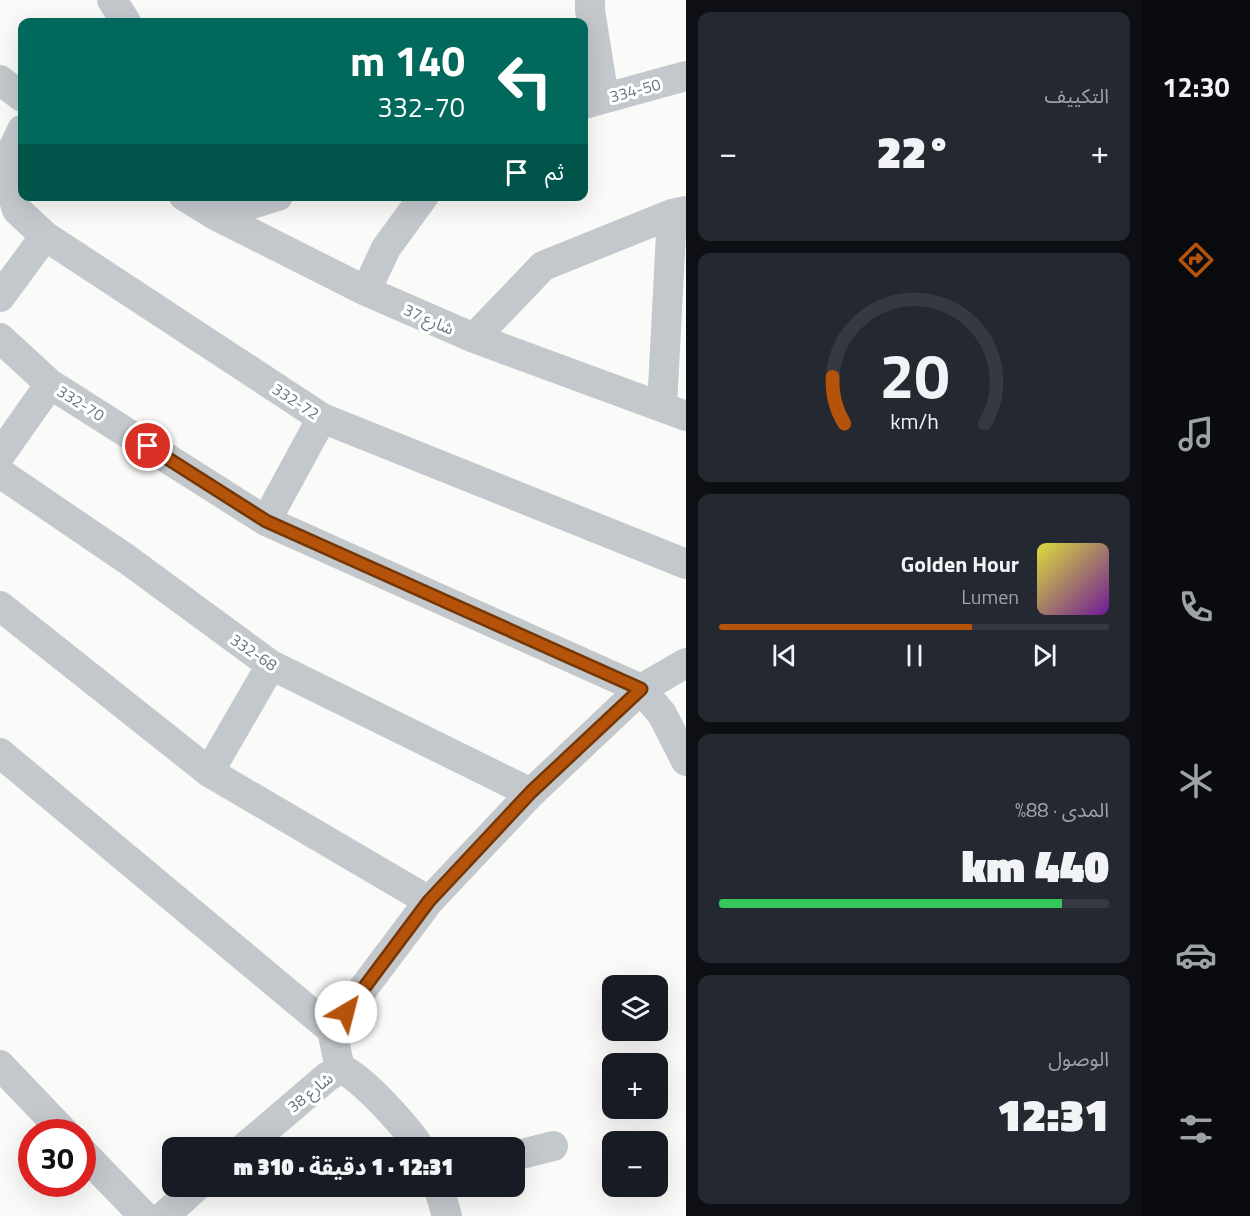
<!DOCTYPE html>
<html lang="ar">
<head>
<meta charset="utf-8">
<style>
	body { margin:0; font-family:"Titillium Web","Noto Sans Arabic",sans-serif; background:#242831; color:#f1f3f6; direction:rtl; height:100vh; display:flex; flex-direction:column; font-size:22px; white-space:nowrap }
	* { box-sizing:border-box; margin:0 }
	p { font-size:20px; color:#9ea1a6 }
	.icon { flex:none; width:33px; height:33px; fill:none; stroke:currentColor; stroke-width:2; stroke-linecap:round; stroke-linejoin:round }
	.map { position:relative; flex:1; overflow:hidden; direction:ltr }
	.side { display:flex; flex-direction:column; gap:12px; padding:12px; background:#0d0f14; width:456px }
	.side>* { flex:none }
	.top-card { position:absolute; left:18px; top:18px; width:570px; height:183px; border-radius:12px; box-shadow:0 6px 24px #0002; direction:rtl; background:#00695c; color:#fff; overflow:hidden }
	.buttons { position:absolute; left:602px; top:975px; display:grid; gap:12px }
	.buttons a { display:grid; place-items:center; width:66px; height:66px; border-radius:12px; background:#171b24; box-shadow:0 6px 24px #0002; font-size:30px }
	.speed { position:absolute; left:18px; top:1119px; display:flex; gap:12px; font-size:30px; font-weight:700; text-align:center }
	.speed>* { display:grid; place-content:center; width:78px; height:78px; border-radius:50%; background:#171b24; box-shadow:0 6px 24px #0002; line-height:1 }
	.speed .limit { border:9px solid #d22; background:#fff; color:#111 }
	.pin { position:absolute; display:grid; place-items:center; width:51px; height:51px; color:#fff; margin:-26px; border:3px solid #fff; border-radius:50%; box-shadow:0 2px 6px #0007 }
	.me { position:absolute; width:66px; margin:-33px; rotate:37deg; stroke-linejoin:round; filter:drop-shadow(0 0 4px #0008) }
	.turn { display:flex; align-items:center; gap:21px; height:126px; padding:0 24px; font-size:27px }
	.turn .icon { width:78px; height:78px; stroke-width:2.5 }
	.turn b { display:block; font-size:42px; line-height:51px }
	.then { display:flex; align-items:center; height:57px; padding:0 24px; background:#0003; gap:12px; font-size:22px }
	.big { font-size:45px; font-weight:800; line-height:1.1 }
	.side .card { flex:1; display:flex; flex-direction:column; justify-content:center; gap:9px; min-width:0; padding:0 21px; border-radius:12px; background:#242831 }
	.side .dial { align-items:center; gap:0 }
	.dial svg { height:156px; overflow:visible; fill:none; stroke:#363941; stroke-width:7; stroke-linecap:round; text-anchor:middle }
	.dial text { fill:#f1f3f6; stroke:none }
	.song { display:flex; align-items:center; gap:18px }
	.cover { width:72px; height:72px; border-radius:9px; background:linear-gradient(135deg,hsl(60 70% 55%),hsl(280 70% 35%)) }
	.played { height:6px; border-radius:3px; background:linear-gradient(90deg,#b45309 65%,#363941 65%) }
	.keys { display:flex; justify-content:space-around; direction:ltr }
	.heat { display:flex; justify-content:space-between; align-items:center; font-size:33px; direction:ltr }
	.charge { height:9px; border-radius:4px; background:linear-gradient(90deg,#34c759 88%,#363941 0) }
	.trip { position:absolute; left:162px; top:1137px; width:363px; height:60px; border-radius:12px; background:#171b24; box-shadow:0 6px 24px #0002; font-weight:800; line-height:60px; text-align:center; direction:rtl }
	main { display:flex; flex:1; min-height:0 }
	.tab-bar { display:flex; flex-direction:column; width:108px; justify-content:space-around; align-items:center; background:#090b0e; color:#9ea1a6 }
	.tab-bar .icon { width:42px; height:42px }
	.tab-bar .on { color:#b45309 }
	.tab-bar b { font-size:27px; color:#f1f3f6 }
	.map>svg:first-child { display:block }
</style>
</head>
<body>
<main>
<nav class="tab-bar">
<b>12:30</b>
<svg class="icon on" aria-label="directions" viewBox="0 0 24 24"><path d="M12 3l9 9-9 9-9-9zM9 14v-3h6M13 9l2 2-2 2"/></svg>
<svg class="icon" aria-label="music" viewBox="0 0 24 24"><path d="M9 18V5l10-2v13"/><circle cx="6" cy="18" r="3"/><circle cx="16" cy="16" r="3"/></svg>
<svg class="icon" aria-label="phone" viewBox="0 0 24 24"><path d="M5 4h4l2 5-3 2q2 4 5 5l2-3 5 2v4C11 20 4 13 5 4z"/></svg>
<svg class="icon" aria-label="climate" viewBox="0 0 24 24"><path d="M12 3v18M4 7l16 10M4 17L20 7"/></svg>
<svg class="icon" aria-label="car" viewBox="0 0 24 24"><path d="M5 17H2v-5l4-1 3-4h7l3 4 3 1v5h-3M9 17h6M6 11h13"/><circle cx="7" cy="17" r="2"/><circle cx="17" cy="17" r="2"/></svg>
<svg class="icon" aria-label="filters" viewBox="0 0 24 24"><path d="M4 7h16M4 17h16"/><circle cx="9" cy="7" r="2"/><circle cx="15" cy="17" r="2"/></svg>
</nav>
<section class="side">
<div class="card"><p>التكييف</p>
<div class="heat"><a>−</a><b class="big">22°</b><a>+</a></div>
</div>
<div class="card dial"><svg viewBox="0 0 100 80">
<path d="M14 69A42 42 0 1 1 86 69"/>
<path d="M14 69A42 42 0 0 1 8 45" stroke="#b45309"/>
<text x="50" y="56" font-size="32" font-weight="700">20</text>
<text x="50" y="72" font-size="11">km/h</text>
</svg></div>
<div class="card">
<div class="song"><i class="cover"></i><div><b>Golden Hour</b><p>Lumen</p></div></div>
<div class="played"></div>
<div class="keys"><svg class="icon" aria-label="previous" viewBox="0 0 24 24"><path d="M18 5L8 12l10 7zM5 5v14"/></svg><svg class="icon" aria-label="pause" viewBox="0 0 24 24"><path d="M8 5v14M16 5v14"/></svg><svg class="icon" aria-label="next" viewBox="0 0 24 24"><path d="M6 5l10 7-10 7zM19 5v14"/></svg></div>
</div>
<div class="card"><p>المدى · 88%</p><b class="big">440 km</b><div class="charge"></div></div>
<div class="card"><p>الوصول</p><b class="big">12:31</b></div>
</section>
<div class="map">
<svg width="686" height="1216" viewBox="0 0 686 1216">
	<rect width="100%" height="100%" fill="#fafaf8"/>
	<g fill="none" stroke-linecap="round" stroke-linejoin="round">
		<!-- minor -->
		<path stroke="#c3c8cc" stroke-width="30" d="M 112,0 L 126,22
			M 590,0 L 590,10 L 604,98
			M 0,80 L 22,97
			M 584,104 L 686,76
			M 22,130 L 10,155 L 8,180 L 17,210 L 45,236 L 322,418 L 686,564
			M 184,196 L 215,215 L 366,291 L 474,338 L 686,416
			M 215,215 L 278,196
			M 366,291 L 386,248 L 424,196
			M 0,297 L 45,236
			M 0,338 L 50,384 L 266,521 L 641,689 L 662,714 L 686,761
			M 474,338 L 543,266 L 672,214 L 686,211
			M 662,407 L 672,214
			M 0,455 L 50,384
			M 0,473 L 128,560 L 271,665 L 531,793
			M 266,521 L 322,418
			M 0,606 L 209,772 L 429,901
			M 0,753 L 332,1030
			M 209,772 L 271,665
			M 0,1065 L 64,1132
			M 340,1069 C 358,1072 409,1130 420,1148
			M 244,1148 L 327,1077 L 340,1069 L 332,1030 L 429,901 L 531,793 L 641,689 L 686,663
			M 82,1152 L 144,1216
			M 514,1156 L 553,1146
			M 438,1186 L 447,1216
			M 164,1216 L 197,1186"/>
	</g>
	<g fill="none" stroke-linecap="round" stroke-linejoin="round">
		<!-- route casing -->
		<g stroke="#753606" stroke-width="15">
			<path id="route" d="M 148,446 L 266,521 L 641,689 L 531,792 L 429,901 L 346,1012"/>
		</g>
		<!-- route -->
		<use href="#route" stroke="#b45309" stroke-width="10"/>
	</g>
	<g text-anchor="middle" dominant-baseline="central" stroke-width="6" stroke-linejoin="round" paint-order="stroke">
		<!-- street labels -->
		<g font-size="16" fill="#657683" stroke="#fff">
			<text transform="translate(635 90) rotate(-15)">334-50</text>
			<text transform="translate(429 319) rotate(24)">شارع 37</text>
			<text transform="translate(296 401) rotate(33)">332-72</text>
			<text transform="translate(81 403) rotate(32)">332-70</text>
			<text transform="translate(254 652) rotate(34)">332-68</text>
			<text transform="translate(310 1092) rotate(-39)">شارع 38</text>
		</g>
	</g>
</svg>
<div class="buttons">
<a><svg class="icon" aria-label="layers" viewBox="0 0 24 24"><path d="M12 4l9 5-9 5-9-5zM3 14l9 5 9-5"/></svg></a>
<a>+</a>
<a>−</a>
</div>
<div class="speed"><div class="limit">30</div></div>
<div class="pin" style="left:148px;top:446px;background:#d93025"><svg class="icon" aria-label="arrive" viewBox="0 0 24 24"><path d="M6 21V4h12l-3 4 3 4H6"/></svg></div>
<svg class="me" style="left:346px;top:1012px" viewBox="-20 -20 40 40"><circle r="19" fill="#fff"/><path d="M0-13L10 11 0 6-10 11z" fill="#b45309"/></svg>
<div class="trip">12:31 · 1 دقيقة · 310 m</div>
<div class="top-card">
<div class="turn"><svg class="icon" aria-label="left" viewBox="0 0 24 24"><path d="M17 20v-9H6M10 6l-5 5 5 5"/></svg><div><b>140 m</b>332-70</div></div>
<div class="then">ثم<svg class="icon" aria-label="arrive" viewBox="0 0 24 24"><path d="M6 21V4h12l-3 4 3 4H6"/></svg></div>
</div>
</div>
</main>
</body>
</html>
